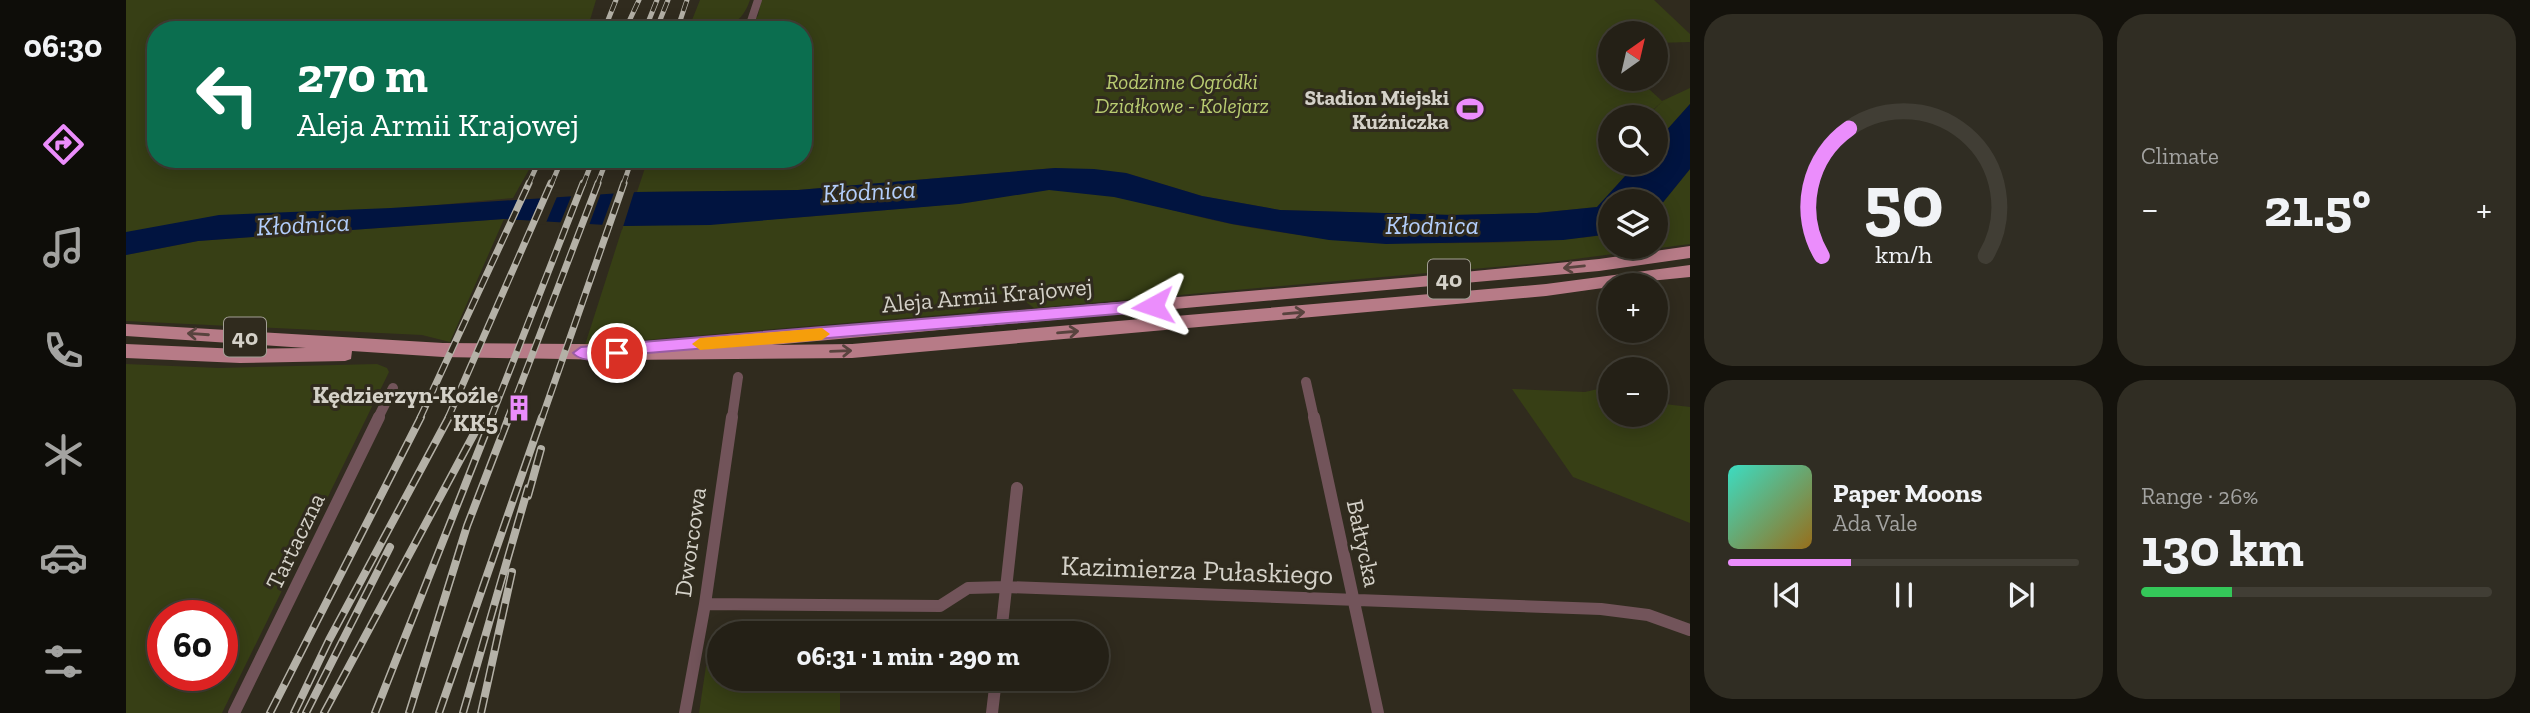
<!DOCTYPE html>
<html lang="en">
<head>
<meta charset="utf-8">
<style>
	body { margin:0; font-family:"Zilla Slab",serif; background:#302d23; color:#f1f3f6; height:100vh; display:flex; flex-direction:column; font-size:26px; white-space:nowrap }
	* { box-sizing:border-box; margin:0 }
	p { font-size:23px; color:#a3a3a1 }
	.icon { flex:none; width:38px; height:38px; fill:none; stroke:currentColor; stroke-width:2; stroke-linecap:round; stroke-linejoin:round }
	.map { position:relative; flex:1; overflow:hidden }
	.details { display:flex; flex-direction:column; gap:14px; padding:14px; background:#14120c; width:840px }
	.details>* { flex:none }
	.top-card { position:absolute; left:21px; top:21px; width:665px; height:147px; border-radius:28px; box-shadow:0 4px 18px #0003,0 0 0 2px #413e35; background:#0b6e4f; color:#fff; overflow:hidden }
	.needle { width:46px; rotate:34deg }
	.fabs { position:absolute; left:1472px; top:21px; display:grid; gap:14px }
	.fabs a { display:grid; place-items:center; width:70px; height:70px; border-radius:50%; background:#242016; box-shadow:0 4px 18px #0003,0 0 0 2px #413e35; font-size:35px }
	.speed { position:absolute; left:21px; top:600px; display:flex; gap:14px; font-size:35px; font-weight:700; text-align:center }
	.speed>* { display:grid; place-content:center; width:91px; height:91px; border-radius:50%; background:#242016; box-shadow:0 4px 18px #0003,0 0 0 2px #413e35; line-height:1 }
	.speed .limit { border:10px solid #d22; background:#fff; color:#111 }
	.pin { position:absolute; display:grid; place-items:center; width:60px; height:60px; color:#fff; margin:-30px; border:4px solid #fff; border-radius:50%; box-shadow:0 2px 7px #0007 }
	.me { position:absolute; width:77px; margin:-38px; rotate:265deg; stroke-linejoin:round; filter:drop-shadow(0 0 5px #0008) }
	.turn { display:flex; align-items:center; gap:24px; height:147px; padding:0 35px; font-size:32px }
	.turn .icon { width:91px; height:91px; stroke-width:2.5 }
	.turn b { display:block; font-size:49px; line-height:60px }
	.big { font-size:52px; font-weight:700; line-height:1.1 }
	.details .widget { flex:1; display:flex; flex-direction:column; justify-content:center; gap:10px; min-width:0; padding:0 24px; border-radius:28px; background:#302d23 }
	.details .dial { align-items:center; gap:0 }
	.dial svg { height:182px; overflow:visible; fill:none; stroke:#413e35; stroke-width:7; stroke-linecap:round; text-anchor:middle }
	.dial text { fill:#f1f3f6; stroke:none }
	.song { display:flex; align-items:center; gap:21px }
	.cover { width:84px; height:84px; border-radius:10px; background:linear-gradient(135deg,hsl(170 70% 55%),hsl(40 70% 35%)) }
	.played { height:7px; border-radius:4px; background:linear-gradient(90deg,#eb8dfc 35%,#413e35 35%) }
	.keys { display:flex; justify-content:space-around; direction:ltr }
	.heat { display:flex; justify-content:space-between; align-items:center; font-size:38px; direction:ltr }
	.charge { height:10px; border-radius:5px; background:linear-gradient(90deg,#34c759 26%,#413e35 0) }
	.details .tiles { flex:1; display:grid; gap:14px; grid-template-columns:repeat(2,1fr) }
	.trip { position:absolute; left:581px; top:621px; width:402px; height:70px; border-radius:35px; background:#242016; box-shadow:0 4px 18px #0003,0 0 0 2px #413e35; font-weight:700; line-height:70px; text-align:center }
	main { display:flex; flex:1; min-height:0 }
	.menu { display:flex; flex-direction:column; width:126px; justify-content:space-around; align-items:center; background:#0e0d09; color:#a3a3a1 }
	.menu .icon { width:49px; height:49px }
	.menu .current { color:#eb8dfc }
	.menu b { font-size:32px; color:#f1f3f6 }
	.map>svg:first-child { display:block }
</style>
</head>
<body>
<main>
<nav class="menu">
<b>06:30</b>
<svg class="icon current" aria-label="directions" viewBox="0 0 24 24"><path d="M12 3l9 9-9 9-9-9zM9 14v-3h6M13 9l2 2-2 2"/></svg>
<svg class="icon" aria-label="music" viewBox="0 0 24 24"><path d="M9 18V5l10-2v13"/><circle cx="6" cy="18" r="3"/><circle cx="16" cy="16" r="3"/></svg>
<svg class="icon" aria-label="phone" viewBox="0 0 24 24"><path d="M5 4h4l2 5-3 2q2 4 5 5l2-3 5 2v4C11 20 4 13 5 4z"/></svg>
<svg class="icon" aria-label="climate" viewBox="0 0 24 24"><path d="M12 3v18M4 7l16 10M4 17L20 7"/></svg>
<svg class="icon" aria-label="car" viewBox="0 0 24 24"><path d="M5 17H2v-5l4-1 3-4h7l3 4 3 1v5h-3M9 17h6M6 11h13"/><circle cx="7" cy="17" r="2"/><circle cx="17" cy="17" r="2"/></svg>
<svg class="icon" aria-label="filters" viewBox="0 0 24 24"><path d="M4 7h16M4 17h16"/><circle cx="9" cy="7" r="2"/><circle cx="15" cy="17" r="2"/></svg>
</nav>
<div class="map">
<svg width="1564" height="713" viewBox="0 0 1564 713">
	<rect width="100%" height="100%" fill="#302b1e"/>
	<!-- green -->
	<path fill="#373f15" fill-rule="evenodd" d="M 0,0 L 470,0 L 461,30 L 30,30 L 30,159 L 409,159 L 387,198 L 0,234 Z
		M 574,0 L 624,0 C 613,32 591,30 562,30 Z
		M 635,0 L 1528,0 L 1564,34 L 1564,42 L 1530,43 L 1530,33 L 1484,33 L 1484,45 L 1475,45 L 1484,54 L 1484,79 L 1512,79 L 1536,101 L 1564,88 L 1564,104 L 1530,142 L 1530,117 L 1520,117 L 1536,102 L 1518,117 L 1484,117 L 1484,163 L 1511,163 L 1471,207 L 1411,213 L 1326,215 L 1154,210 L 1076,196 L 1000,173 L 929,168 L 672,190 L 511,192 L 522,159 L 677,159 L 677,30 L 614,30 L 632,16 Z
		M 1564,169 L 1564,244 L 1426,262 L 908,308 L 888,293 L 868,295 L 850,312 L 459,345 L 497,226 C 608,224 719,214 829,204 C 866,201 902,188 939,190 C 996,193 1050,213 1105,224 C 1188,240 1262,244 1347,243 C 1393,242 1439,241 1484,234 L 1484,247 L 1530,247 L 1530,211 Z
		M 378,219 L 324,342 L 296,335 L 0,321 L 0,255 L 72,241 Z
		M 0,364 L 93,368 L 251,364 L 261,368 L 263,372 L 96,713 L 0,713 ZM 37,616 L 96,616 L 96,676 L 37,676 Z
		M 1386,389 L 1459,392 L 1472,389 L 1484,392 L 1484,415 L 1530,415 L 1530,403 L 1564,407 L 1564,523 L 1447,477 Z
		M 580,666 L 593,666 L 593,679 L 705,679 L 705,687 L 714,688 L 714,713 L 573,713 Z"/>
	<!-- water -->
	<path fill="#011440" d="M 1564,104 L 1564,169 L 1530,211 L 1530,201 L 1484,201 L 1484,234 L 1437,240 L 1367,242 L 1260,244 L 1203,240 L 1106,224 L 988,197 L 923,190 L 833,204 L 584,225 L 497,226 L 378,219 L 72,241 L 0,255 L 0,232 L 93,215 L 265,208 L 511,192 L 672,190 L 929,168 L 968,169 L 1000,173 L 1076,196 L 1154,210 L 1326,215 L 1411,213 L 1471,207 L 1511,163 L 1530,163 L 1530,142 Z"/>
	<!-- pier -->
	<path fill="#302b1e" d="M 509,189 L 496,230 L 475,228 L 489,190 Z
		M 476,190 L 462,228 L 433,226 L 447,192 Z
		M 433,192 L 419,225 L 403,224 L 417,193 Z"/>
	<g fill="none" stroke-linecap="round" stroke-linejoin="round">
		<!-- minor-far2 -->
		<path stroke="#72545a" stroke-width="8" d="M 616,30 L 625,21 L 632,0"/>
		<!-- minor-far1 -->
		<path stroke="#72545a" stroke-width="10" d="M 1180,382 L 1188,418
			M 252,418 L 267,388
			M 606,418 L 612,377"/>
		<!-- minor -->
		<path stroke="#72545a" stroke-width="12" d="M 1188,417 L 1252,713
			M 579,604 L 814,606 L 842,588 L 880,587 L 1475,609 L 1522,615 L 1564,630
			M 875,634 L 891,488
			M 108,713 L 253,417
			M 559,713 L 579,604 L 606,417
			M 866,713 L 870,679"/>
		<!-- primary -->
		<path fill="#b77b87" fill-rule="evenodd" d="M 1564,246 L 1564,258 L 1473,271 L 646,345 L 726,344 L 1420,284 L 1564,265 L 1564,277 L 1484,285 L 1484,287 L 1420,296 L 726,358 L 491,360 L 317,357 L 226,351 L 225,359 L 219,361 L 114,363 L 0,358 L 0,344 L 114,349 L 180,348 L 0,336 L 0,324 L 317,343 L 585,345 L 586,338 L 592,336 L 1287,277 L 1473,259 Z"/>
		<!-- rail-far2 casing -->
		<g stroke="#b4b1a7" stroke-width="5">
			<path id="rail-far2" d="M 478,30 L 490,0
				M 499,30 L 513,0
				M 519,30 L 531,0
				M 530,30 L 542,0
				M 551,30 L 561,0
				M 402,185 L 414,159
				M 425,185 L 436,159
				M 457,185 L 467,159
				M 471,185 L 481,159
				M 497,185 L 506,159"/>
		</g>
		<!-- rail-far1 casing -->
		<g stroke="#b4b1a7" stroke-width="7">
			<path id="rail-far1" d="M 294,418 L 403,183
				M 322,418 L 425,183
				M 365,418 L 457,183
				M 382,418 L 472,183
				M 416,418 L 498,183"/>
		</g>
		<!-- rail casing -->
		<g stroke="#b4b1a7" stroke-width="8">
			<path id="rail" d="M 402,496 L 415,449
				M 144,713 L 295,417
				M 168,713 L 203,640 L 323,417
				M 180,713 L 264,547
				M 198,713 L 356,419
				M 249,713 L 366,417
				M 283,713 L 341,526 L 383,417
				M 313,713 L 416,417
				M 337,713 L 402,488
				M 355,713 L 386,572"/>
		</g>
		<!-- rail-far2 -->
		<use href="#rail-far2" stroke="#302b1e" stroke-width="3.5" stroke-dasharray="10" stroke-linecap="butt"/>
		<!-- rail-far1 -->
		<use href="#rail-far1" stroke="#302b1e" stroke-width="4.5" stroke-dasharray="12" stroke-linecap="butt"/>
		<!-- rail -->
		<use href="#rail" stroke="#302b1e" stroke-width="5" stroke-dasharray="16" stroke-linecap="butt"/>
	</g>
	<!-- one-way arrows -->
	<defs><path id="oneway-shaft" d="M-6 0H5M1.5-3L5.5 0L1.5 3" fill="none" stroke-width="1.6" stroke-linecap="round" stroke-linejoin="round" transform="scale(1.75)"/></defs>
	<g stroke="#58433e">
		<use href="#oneway-shaft" transform="translate(1448 267) rotate(174)"/>
		<use href="#oneway-shaft" transform="translate(1168 313) rotate(-5)"/>
		<use href="#oneway-shaft" transform="translate(942 332) rotate(-5)"/>
		<use href="#oneway-shaft" transform="translate(72 334) rotate(-176)"/>
		<use href="#oneway-shaft" transform="translate(715 351) rotate(-2)"/>
	</g>
	<!-- route -->
	<path fill="#eb8dfc" stroke="#995ca4" stroke-width="2" d="M 1027,300 L 1034,306 L 1027,311 L 498,355 C 488,362 455,363 447,353 L 455,347 Z"/>
	<!-- slow -->
	<path fill="#f59e0b" d="M 696,328 L 704,334 L 696,340 L 574,350 L 566,344 L 574,338 Z"/>
	<!-- icons -->
	<defs>
		<g id="stadium-bare" transform="scale(2.1)"><path d="M0-5a6.5 5 0 1 0 0 10a6.5 5 0 1 0 0-10ZM-3.5-1.8h7v3.6h-7Z" fill="#eb8dfc" stroke="#302b1e" stroke-width="2.5" paint-order="stroke"/></g>
		<g id="building-bare" transform="scale(2.1)"><path d="M-4-6H4V6H1V3H-1V6H-4ZM-2.5-4.3h1.7v1.8h-1.7ZM.8-4.3h1.7v1.8H.8ZM-2.5-1h1.7V.8h-1.7ZM.8-1h1.7V.8H.8Z" fill="#eb8dfc" stroke="#302b1e" stroke-width="2.5" paint-order="stroke"/></g>
	</defs>
	<g fill-rule="evenodd">
		<use href="#stadium-bare" x="1344" y="109"/>
		<use href="#building-bare" x="393" y="408"/>
	</g>
	<g text-anchor="middle" dominant-baseline="central" stroke-width="6" stroke-linejoin="round" paint-order="stroke">
		<!-- far-park labels -->
		<g font-size="21" font-style="italic" fill="#b9cc71" stroke="#302b1e">
			<text x="1056" y="81">Rodzinne Ogródki<tspan x="1056" dy="24">Działkowe - Kolejarz</tspan></text>
		</g>
		<!-- far-poi labels -->
		<g font-size="21" font-weight="bold" fill="#d4d1c8" stroke="#302b1e" text-anchor="end">
			<text x="1323" y="97">Stadion Miejski<tspan x="1323" dy="24">Kuźniczka</tspan></text>
		</g>
		<!-- shield labels -->
		<g fill="#302b1e" stroke="#a39f95" stroke-width="2">
			<rect x="1302" y="259.5" width="42" height="39" rx="5"/>
			<rect x="98" y="317.5" width="42" height="39" rx="5"/>
		</g>
		<g font-size="23" font-weight="bold" fill="#d4d1c8">
			<text x="1323" y="279">40</text>
			<text x="119" y="337">40</text>
		</g>
		<!-- street labels -->
		<g font-size="24" fill="#d4d1c8" stroke="#302b1e">
			<text transform="translate(861 295) rotate(-5)">Aleja Armii Krajowej</text>
			<text transform="translate(169 541) rotate(-64)">Tartaczna</text>
			<text transform="translate(564 542) rotate(-82)">Dworcowa</text>
			<text transform="translate(1238 543) rotate(78)">Bałtycka</text>
		</g>
		<!-- poi labels -->
		<g font-size="24" font-weight="bold" fill="#d4d1c8" stroke="#302b1e" text-anchor="end">
			<text x="372" y="394">Kędzierzyn-Koźle<tspan x="372" dy="28">KK5</tspan></text>
		</g>
		<!-- water labels -->
		<g font-size="26" font-style="italic" fill="#b3cefc" stroke="#302b1e">
			<text transform="translate(743 191) rotate(-3)">Kłodnica</text>
			<text transform="translate(177 224) rotate(-3)">Kłodnica</text>
			<text x="1306" y="225">Kłodnica</text>
		</g>
		<!-- near-street labels -->
		<g font-size="28" fill="#d4d1c8" stroke="#302b1e">
			<text transform="translate(1071 570) rotate(2)">Kazimierza Pułaskiego</text>
		</g>
	</g>
</svg>
<div class="fabs">
<a><svg class="needle" viewBox="-14 -14 28 28"><path d="M0-13l5 13h-10z" fill="#e53935"/><path d="M0 13l5-13h-10z" fill="#a3a3a1"/></svg></a>
<a><svg class="icon" aria-label="search" viewBox="0 0 24 24"><circle cx="10" cy="10" r="6"/><path d="M15 15l6 6"/></svg></a>
<a><svg class="icon" aria-label="layers" viewBox="0 0 24 24"><path d="M12 4l9 5-9 5-9-5zM3 14l9 5 9-5"/></svg></a>
<a>+</a>
<a>−</a>
</div>
<div class="speed"><div class="limit">60</div></div>
<div class="pin" style="left:491px;top:353px;background:#d93025"><svg class="icon" aria-label="arrive" viewBox="0 0 24 24"><path d="M6 21V4h12l-3 4 3 4H6"/></svg></div>
<svg class="me" style="left:1027px;top:306px" viewBox="-20 -20 40 40"><path d="M0-17L14 15 0 8-14 15z" fill="#eb8dfc" stroke="#fff" stroke-width="4"/></svg>
<div class="trip">06:31 · 1 min · 290 m</div>
<div class="top-card">
<div class="turn"><svg class="icon" aria-label="left" viewBox="0 0 24 24"><path d="M17 20v-9H6M10 6l-5 5 5 5"/></svg><div><b>270 m</b>Aleja Armii Krajowej</div></div>
</div>
</div>
<section class="details">
<div class="tiles">
<div class="widget dial"><svg viewBox="0 0 100 80">
<path d="M14 69A42 42 0 1 1 86 69"/>
<path d="M14 69A42 42 0 0 1 26 13" stroke="#eb8dfc"/>
<text x="50" y="56" font-size="32" font-weight="700">50</text>
<text x="50" y="72" font-size="11">km/h</text>
</svg></div>
<div class="widget"><p>Climate</p>
<div class="heat"><a>−</a><b class="big">21.5°</b><a>+</a></div>
</div>
<div class="widget">
<div class="song"><i class="cover"></i><div><b>Paper Moons</b><p>Ada Vale</p></div></div>
<div class="played"></div>
<div class="keys"><svg class="icon" aria-label="previous" viewBox="0 0 24 24"><path d="M18 5L8 12l10 7zM5 5v14"/></svg><svg class="icon" aria-label="pause" viewBox="0 0 24 24"><path d="M8 5v14M16 5v14"/></svg><svg class="icon" aria-label="next" viewBox="0 0 24 24"><path d="M6 5l10 7-10 7zM19 5v14"/></svg></div>
</div>
<div class="widget"><p>Range · 26%</p><b class="big">130 km</b><div class="charge"></div></div>
</div>
</section>
</main>
</body>
</html>
